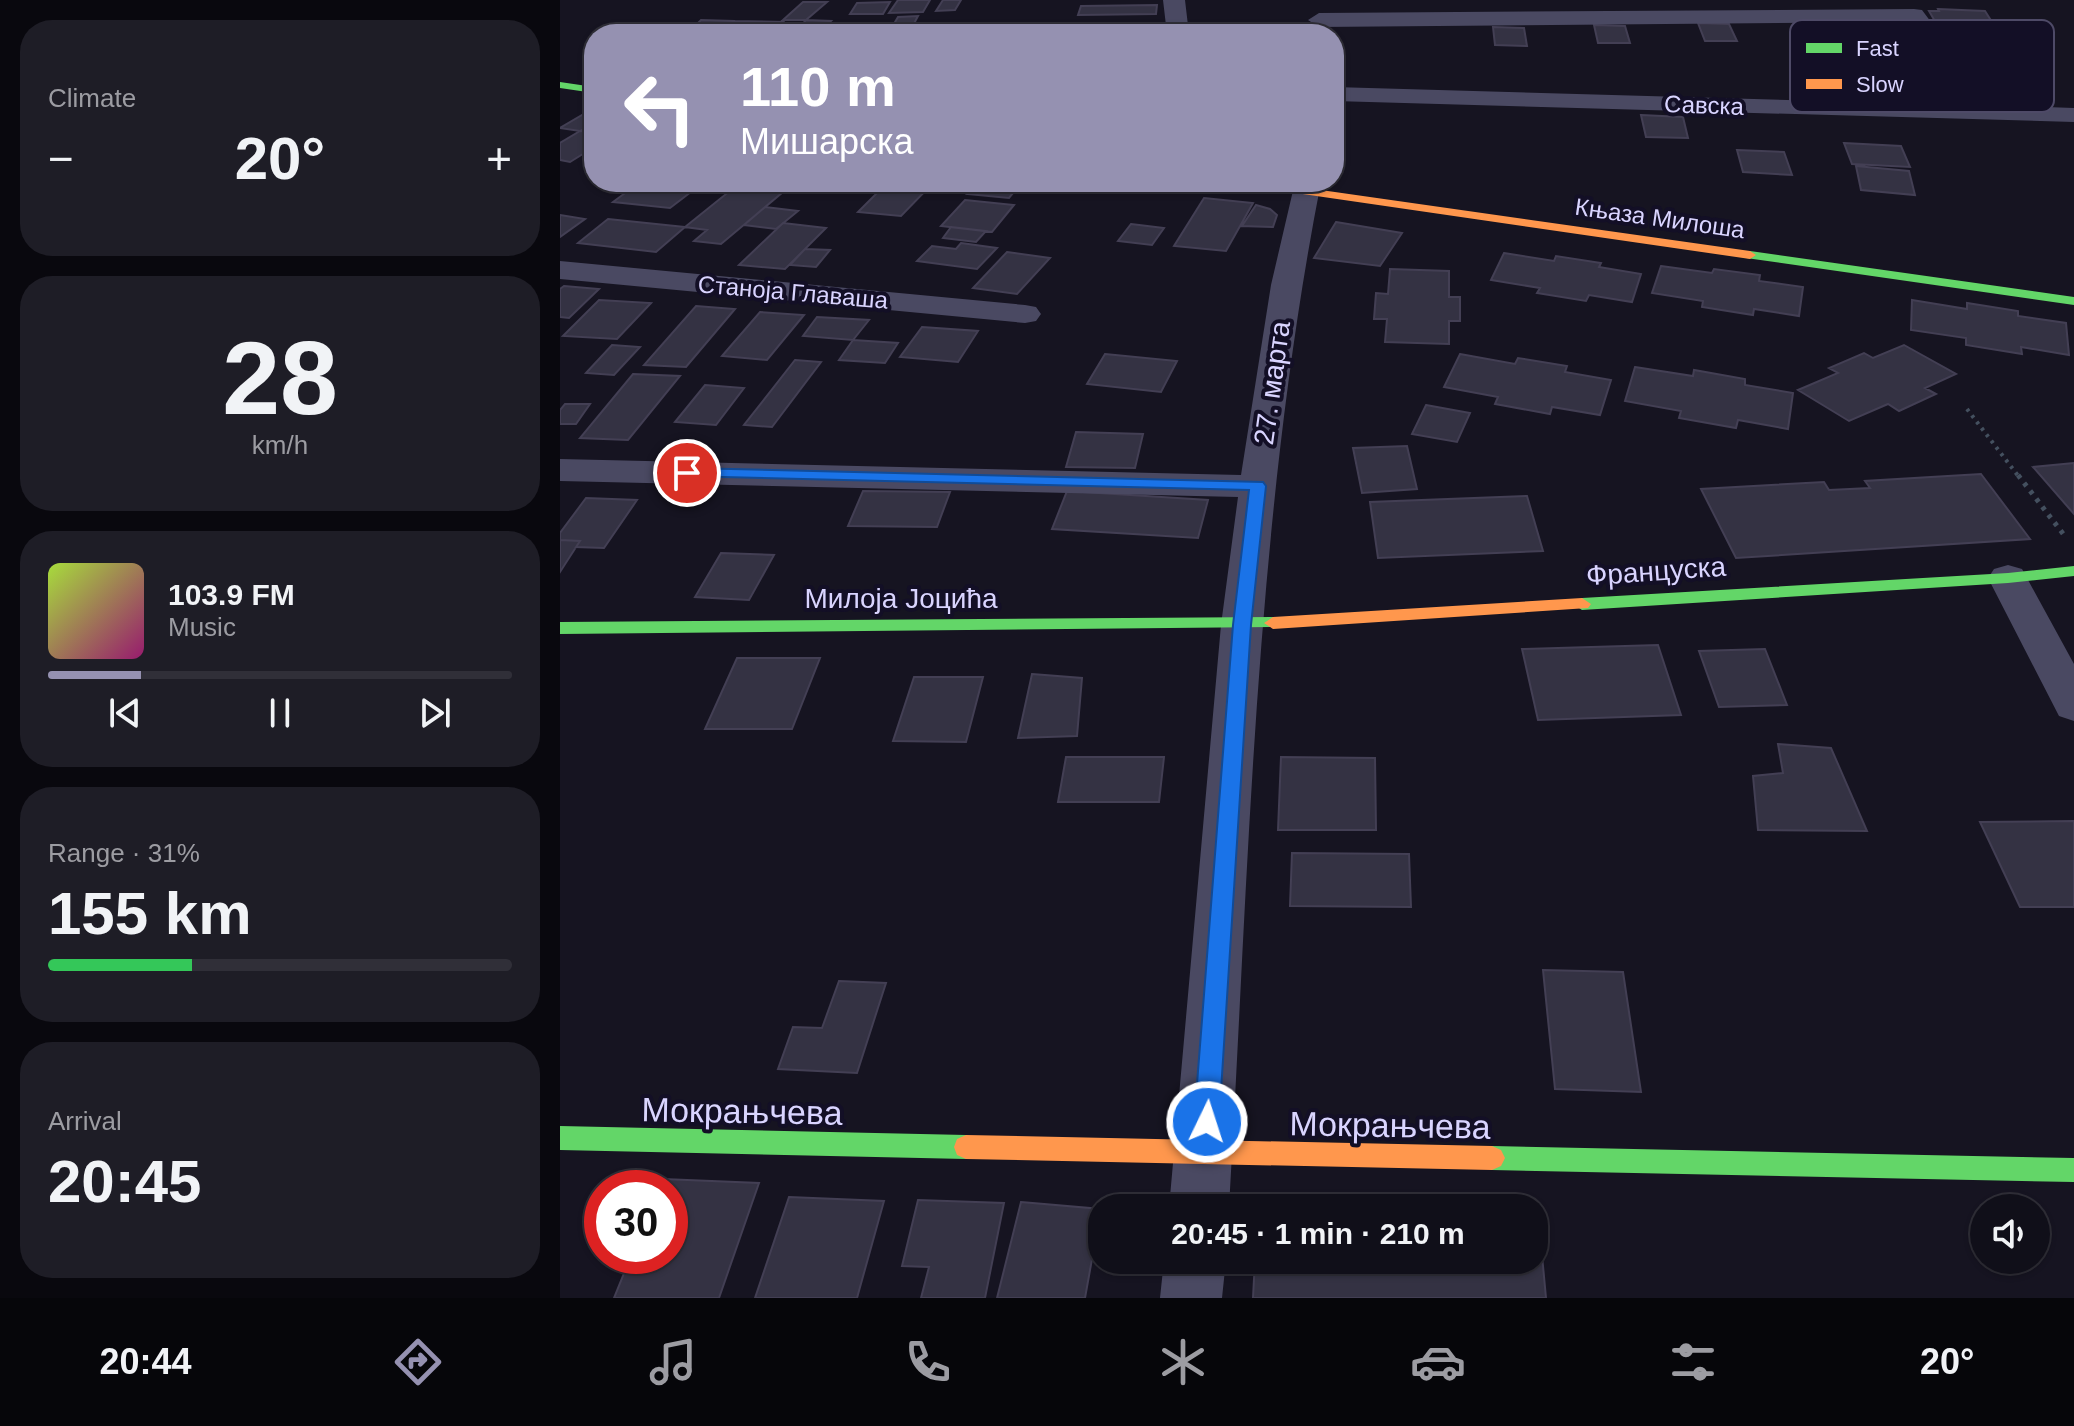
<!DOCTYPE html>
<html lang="en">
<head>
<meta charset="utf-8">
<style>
	body { margin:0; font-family:Helvetica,sans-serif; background:#1e1d26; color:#f1f3f6; height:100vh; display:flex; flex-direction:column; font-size:30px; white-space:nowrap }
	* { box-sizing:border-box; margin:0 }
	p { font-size:26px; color:#9c9ca2 }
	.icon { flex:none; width:44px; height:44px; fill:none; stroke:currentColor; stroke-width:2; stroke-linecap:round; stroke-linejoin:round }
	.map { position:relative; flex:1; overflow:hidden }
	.drawer { display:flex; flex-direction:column; gap:20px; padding:20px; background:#09080e; width:560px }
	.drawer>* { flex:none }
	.guide { position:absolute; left:24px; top:24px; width:760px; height:168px; border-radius:32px; box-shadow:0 2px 6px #0004,0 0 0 2px #302f38; background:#9591b1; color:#fff; overflow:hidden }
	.tools { position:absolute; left:1410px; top:1194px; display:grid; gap:16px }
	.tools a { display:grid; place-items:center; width:80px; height:80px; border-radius:50%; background:#100f19; box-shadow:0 2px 6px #0004,0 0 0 2px #302f38; font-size:40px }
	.speed { position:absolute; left:24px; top:1170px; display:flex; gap:16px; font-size:40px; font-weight:700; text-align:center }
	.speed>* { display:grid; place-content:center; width:104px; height:104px; border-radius:50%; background:#100f19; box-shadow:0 2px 6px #0004,0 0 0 2px #302f38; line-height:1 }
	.speed .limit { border:12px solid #d22; background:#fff; color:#111 }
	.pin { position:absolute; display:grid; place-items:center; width:68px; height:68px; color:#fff; margin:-34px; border:4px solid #fff; border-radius:50%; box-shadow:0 2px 8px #0007 }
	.me { position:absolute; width:88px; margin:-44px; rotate:4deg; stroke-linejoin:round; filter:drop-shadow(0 0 6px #0008) }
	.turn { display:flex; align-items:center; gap:28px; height:168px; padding:0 24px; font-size:36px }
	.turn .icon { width:104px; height:104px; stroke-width:2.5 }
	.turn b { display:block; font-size:56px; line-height:68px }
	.big { font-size:60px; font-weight:700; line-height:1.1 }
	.drawer .tile { flex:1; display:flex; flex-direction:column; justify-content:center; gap:12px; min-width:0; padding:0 28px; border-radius:32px; background:#1e1d26 }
	.drawer .dial { align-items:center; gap:0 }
	.dial b { font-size:104px; line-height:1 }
	.song { display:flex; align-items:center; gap:24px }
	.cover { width:96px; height:96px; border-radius:12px; background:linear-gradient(135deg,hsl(80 70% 55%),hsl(320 70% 35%)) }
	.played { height:8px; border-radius:4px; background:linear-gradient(90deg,#9591b1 20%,#302f38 20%) }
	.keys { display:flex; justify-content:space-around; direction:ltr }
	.heat { display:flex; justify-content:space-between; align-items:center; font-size:44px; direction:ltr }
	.charge { height:12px; border-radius:6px; background:linear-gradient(90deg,#34c759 31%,#302f38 0) }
	.trip { position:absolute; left:528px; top:1194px; width:460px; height:80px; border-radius:32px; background:#100f19; box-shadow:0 2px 6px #0004,0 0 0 2px #302f38; font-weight:700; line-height:80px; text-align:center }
	.dock { display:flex; height:128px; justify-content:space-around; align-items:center; background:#06060a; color:#9c9ca2 }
	.dock .icon { width:56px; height:56px }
	.dock .on { color:#9591b1 }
	.dock b { font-size:36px; color:#f1f3f6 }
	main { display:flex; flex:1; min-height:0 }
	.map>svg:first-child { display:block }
</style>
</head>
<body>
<main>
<section class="drawer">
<div class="tile"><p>Climate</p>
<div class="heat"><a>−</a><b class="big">20°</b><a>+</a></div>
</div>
<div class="tile dial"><b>28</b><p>km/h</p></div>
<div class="tile">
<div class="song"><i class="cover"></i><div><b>103.9 FM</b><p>Music</p></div></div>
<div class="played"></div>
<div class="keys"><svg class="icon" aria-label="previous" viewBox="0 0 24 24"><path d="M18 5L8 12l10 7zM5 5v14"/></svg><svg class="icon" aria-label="pause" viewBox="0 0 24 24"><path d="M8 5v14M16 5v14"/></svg><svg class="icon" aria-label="next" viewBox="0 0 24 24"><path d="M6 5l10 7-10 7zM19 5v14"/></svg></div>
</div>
<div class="tile"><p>Range · 31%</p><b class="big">155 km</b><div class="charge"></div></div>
<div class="tile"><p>Arrival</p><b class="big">20:45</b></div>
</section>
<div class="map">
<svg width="1514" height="1298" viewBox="0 0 1514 1298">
	<rect width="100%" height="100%" fill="#161421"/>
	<!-- building -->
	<path fill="#343243" stroke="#433f54" stroke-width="2" d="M 338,0 L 370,0 L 363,12 L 329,13 Z
		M 383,0 L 401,0 L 395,10 L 376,11 Z
		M 243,2 L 267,2 L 246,20 L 223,20 Z
		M 330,2 L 323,14 L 290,14 L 297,3 Z
		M 597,5 L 596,14 L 518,15 L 521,6 Z
		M 1378,9 L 1425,11 L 1437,30 L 1392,28 L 1389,23 L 1376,23 L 1369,11 L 1379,11 Z
		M 358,16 L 349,33 L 328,34 L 338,17 Z
		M 141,20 L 173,21 L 164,30 L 131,30 Z
		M 246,20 L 271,21 L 267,25 L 281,26 L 272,34 L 234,34 Z
		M 173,21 L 223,22 L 212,34 L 159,34 Z
		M 283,23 L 315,24 L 306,34 L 272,34 Z
		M 1138,23 L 1169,24 L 1177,41 L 1145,41 Z
		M 65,24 L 97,24 L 87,34 L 53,34 Z
		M 1034,25 L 1065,26 L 1070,43 L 1038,43 Z
		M 543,26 L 543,34 L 517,34 L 518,27 Z
		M 933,27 L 964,28 L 967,46 L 935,45 Z
		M 34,108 L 34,123 L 20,131 L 0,128 Z
		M 1081,115 L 1123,117 L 1128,138 L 1086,137 Z
		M 20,131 L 34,133 L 34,147 L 10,162 L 0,160 L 0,143 Z
		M 1284,143 L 1341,146 L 1350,167 L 1292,164 Z
		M 1177,150 L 1224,152 L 1232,175 L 1183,172 Z
		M 1296,166 L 1349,171 L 1355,195 L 1301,190 Z
		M 80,182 L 144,182 L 110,208 L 53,202 Z
		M 181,182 L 235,182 L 161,244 L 134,241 L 147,230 L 125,227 Z
		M 328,182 L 374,182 L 341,216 L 298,212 Z
		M 417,182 L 462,182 L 449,198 L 407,194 Z
		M 644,198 L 693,203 L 666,251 L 614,246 Z
		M 405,200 L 454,205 L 432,232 L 381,226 Z
		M 696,205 L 710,209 L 717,215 L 713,227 L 682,226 Z
		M 205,207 L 238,211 L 216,229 L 184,225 Z
		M 0,215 L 25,219 L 0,237 Z
		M 48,219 L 125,227 L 96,252 L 18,243 Z
		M 776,222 L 842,233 L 820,266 L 754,258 Z
		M 223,223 L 266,228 L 225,269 L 179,265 Z
		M 571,224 L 604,228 L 592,245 L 558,241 Z
		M 391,227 L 426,231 L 416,242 L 383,238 Z
		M 401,243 L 437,248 L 417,269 L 357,261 L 372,246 L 396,249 Z
		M 245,249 L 270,250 L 256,267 L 230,265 Z
		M 447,252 L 490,258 L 457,294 L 413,288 Z
		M 944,253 L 994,261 L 996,256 L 1041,263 L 1039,267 L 1081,274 L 1072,302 L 1029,295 L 1026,301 L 977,293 L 980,288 L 931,280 Z
		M 1101,266 L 1152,273 L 1154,269 L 1200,275 L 1199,281 L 1243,287 L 1239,316 L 1194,309 L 1193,315 L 1142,307 L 1143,301 L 1092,293 Z
		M 830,269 L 889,271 L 889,297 L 900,297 L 900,321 L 889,321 L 889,344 L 825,342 L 827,319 L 814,319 L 816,293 L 828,294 Z
		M 4,286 L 39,289 L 9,318 L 0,317 L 0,289 Z
		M 39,300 L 91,303 L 57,339 L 3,336 Z
		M 1352,300 L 1407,309 L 1407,303 L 1458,311 L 1458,316 L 1506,323 L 1509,355 L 1461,347 L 1462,354 L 1406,345 L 1406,338 L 1351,330 Z
		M 136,306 L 175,309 L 126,367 L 84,365 Z
		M 200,312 L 244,315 L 207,360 L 162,356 Z
		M 257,317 L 309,320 L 293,340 L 243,336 Z
		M 362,327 L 418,331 L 398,362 L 340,357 Z
		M 293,340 L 338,343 L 325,363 L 279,360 Z
		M 52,345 L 80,347 L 54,375 L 26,373 Z
		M 1344,345 L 1396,374 L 1365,388 L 1376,394 L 1339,411 L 1328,404 L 1289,421 L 1238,390 L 1278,373 L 1269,368 L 1304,353 L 1313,358 Z
		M 545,354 L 617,361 L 601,392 L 527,384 Z
		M 900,354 L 955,364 L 958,358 L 1007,366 L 1005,372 L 1051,380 L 1040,415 L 992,407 L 990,414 L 935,404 L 938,397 L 884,387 Z
		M 235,360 L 261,362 L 212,427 L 184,425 Z
		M 1075,367 L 1133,376 L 1134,370 L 1185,379 L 1185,385 L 1233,393 L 1228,429 L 1178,420 L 1176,428 L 1119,418 L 1121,411 L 1065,401 Z
		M 73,374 L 120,376 L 68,440 L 20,438 Z
		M 145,385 L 184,388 L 156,425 L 115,422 Z
		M 5,404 L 30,404 L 16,424 L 0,424 L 0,410 Z
		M 866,405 L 910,413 L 897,442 L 852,434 Z
		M 516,432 L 583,434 L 575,468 L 506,467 Z
		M 847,446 L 857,489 L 802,493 L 793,448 Z
		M 1514,463 L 1514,514 L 1473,467 Z
		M 1421,474 L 1470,539 L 1176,558 L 1141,489 L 1264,482 L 1269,490 L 1310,488 L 1305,481 Z
		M 303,491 L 390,492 L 377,527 L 288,526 Z
		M 507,491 L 648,500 L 638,538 L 492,529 Z
		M 967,496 L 983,551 L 818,558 L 810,502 Z
		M 26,498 L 77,500 L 44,548 L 16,547 L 20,541 L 0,540 L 0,533 Z
		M 0,540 L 20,541 L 0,572 Z
		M 161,553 L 214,555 L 189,600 L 135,597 Z
		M 1098,645 L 1121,715 L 978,720 L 962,649 Z
		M 1205,649 L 1227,705 L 1159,707 L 1139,651 Z
		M 177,658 L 260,658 L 232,729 L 145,729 Z
		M 472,674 L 522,678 L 517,736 L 458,738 Z
		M 354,677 L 423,677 L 406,742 L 333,741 Z
		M 1218,744 L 1271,748 L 1307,831 L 1198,830 L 1193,776 L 1223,773 Z
		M 506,757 L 604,757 L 599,802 L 498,802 Z
		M 721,757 L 815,758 L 816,830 L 718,830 Z
		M 1514,821 L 1514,907 L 1460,907 L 1420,822 Z
		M 732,853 L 849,854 L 851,907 L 730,906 Z
		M 983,970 L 1063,972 L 1081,1092 L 995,1089 Z
		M 279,981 L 326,983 L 297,1073 L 218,1069 L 233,1027 L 262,1028 Z
		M 103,1179 L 199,1183 L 159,1298 L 54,1298 L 71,1256 L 110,1256 L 110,1188 L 99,1188 Z
		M 229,1197 L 324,1201 L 297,1298 L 195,1298 Z
		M 358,1200 L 444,1203 L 425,1298 L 361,1298 L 369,1267 L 342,1266 Z
		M 461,1202 L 541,1209 L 525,1298 L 437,1298 Z
		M 974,1223 L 979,1223 L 986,1298 L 693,1298 L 695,1260 L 974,1260 Z"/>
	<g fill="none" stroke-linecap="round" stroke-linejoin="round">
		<!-- path-far1 -->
		<path stroke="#44505f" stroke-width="4" stroke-dasharray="3 5" stroke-linecap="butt" d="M 1407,409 L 1459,477"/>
		<!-- path -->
		<path stroke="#44505f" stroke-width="5" stroke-dasharray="4 6" stroke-linecap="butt" d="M 1458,475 L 1504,535"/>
		<!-- street -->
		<path fill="#4a4962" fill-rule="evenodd" d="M 603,0 L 625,0 L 629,34 L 607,34 Z
			M 1354,9 L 1362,10 L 1433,105 L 1514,108 L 1514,122 L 774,101 L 774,87 L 1407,105 L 1348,22 L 759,27 L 748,20 L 759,13 Z
			M 735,182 L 761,182 C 695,519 689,866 669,1208 L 609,1208 L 661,625 L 678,497 L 0,481 L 0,459 L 681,475 L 711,285 Z
			M 0,261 L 465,305 L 476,307 L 481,314 L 476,321 L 465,323 L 0,279 Z
			M 1448,565 L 1462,569 L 1514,664 L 1514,721 L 1499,716 L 1428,578 L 1434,569 Z
			M 604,1260 L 666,1260 L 662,1298 L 600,1298 Z"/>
		<!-- fast -->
		<path fill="#63d668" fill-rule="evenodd" d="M 0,82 L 34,87 L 34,93 L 0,88 Z
			M 1190,251 L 1514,297 L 1514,305 L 1186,258 L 1184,255 Z
			M 1514,566 L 1514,576 L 1448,583 L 1022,610 L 1013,604 L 1022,598 L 1448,573 Z
			M 713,617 L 722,623 L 719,627 L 0,634 L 0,622 Z
			M 0,1126 L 406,1135 L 415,1139 L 418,1147 L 415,1155 L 406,1159 L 0,1150 Z
			M 932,1146 L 1514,1158 L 1514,1182 L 932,1170 L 923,1166 L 919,1158 L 923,1150 Z"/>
		<!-- slow -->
		<path fill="#ff974d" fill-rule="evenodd" d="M 674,182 L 704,182 L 1190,251 L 1196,255 L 1190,259 L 680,185 Z
			M 1022,598 L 1031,604 L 1028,608 L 713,629 L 704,623 L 713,617 Z
			M 406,1135 L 932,1146 L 941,1150 L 945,1158 L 941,1166 L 932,1170 L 406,1159 L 397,1155 L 394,1147 L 397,1139 Z"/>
	</g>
	<!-- route -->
	<path fill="#1a73e8" stroke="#114b97" stroke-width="2" d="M 127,468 L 703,482 L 706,486 L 691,625 L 659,1122 L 656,1131 L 647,1134 L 638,1131 L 634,1122 L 673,625 L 689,490 L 121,476 L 119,473 Z"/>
	<g text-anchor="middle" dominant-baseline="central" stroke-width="8" stroke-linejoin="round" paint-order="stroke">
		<!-- far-street labels -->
		<g font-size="24" fill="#d9d4ff" stroke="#130f26">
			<text transform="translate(1144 105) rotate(2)">Савска</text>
			<text transform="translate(1100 218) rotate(8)">Књаза Милоша</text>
			<text transform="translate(233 292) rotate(5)">Станоја Главаша</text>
		</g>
		<!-- street labels -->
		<g font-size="28" fill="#d9d4ff" stroke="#130f26">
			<text transform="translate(712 383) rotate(-82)">27. марта</text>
			<text transform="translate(1096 571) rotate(-4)">Француска</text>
			<text x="341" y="598">Милоја Јоцића</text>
		</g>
		<!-- near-street labels -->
		<g font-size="34" fill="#d9d4ff" stroke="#130f26">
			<text transform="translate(182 1111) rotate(1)">Мокрањчева</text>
			<text transform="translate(830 1125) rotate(1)">Мокрањчева</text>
		</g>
	</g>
	<!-- legend -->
	<rect x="1230" y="20" width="264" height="92" rx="12" fill="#130f26" stroke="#4e4a67" stroke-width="2"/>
	<rect x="1246" y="43" width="36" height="10" fill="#63d668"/>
	<rect x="1246" y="79" width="36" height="10" fill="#ff974d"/>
	<g font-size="22" fill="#d9d4ff">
		<text x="1296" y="56">Fast</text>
		<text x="1296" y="92">Slow</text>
	</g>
</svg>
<div class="tools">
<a><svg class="icon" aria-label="sound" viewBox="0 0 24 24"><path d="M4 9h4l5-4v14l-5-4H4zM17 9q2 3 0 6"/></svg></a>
</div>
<div class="speed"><div class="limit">30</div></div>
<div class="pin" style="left:127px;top:473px;background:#d93025"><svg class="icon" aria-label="arrive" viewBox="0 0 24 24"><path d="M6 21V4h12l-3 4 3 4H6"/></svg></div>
<svg class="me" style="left:647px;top:1122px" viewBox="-20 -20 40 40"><circle r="17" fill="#1a73e8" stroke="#fff" stroke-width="3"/><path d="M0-11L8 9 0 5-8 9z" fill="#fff"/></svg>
<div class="trip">20:45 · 1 min · 210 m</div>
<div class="guide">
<div class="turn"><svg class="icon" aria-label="left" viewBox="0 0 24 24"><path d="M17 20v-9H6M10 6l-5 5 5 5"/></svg><div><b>110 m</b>Мишарска</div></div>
</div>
</div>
</main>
<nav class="dock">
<b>20:44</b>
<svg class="icon on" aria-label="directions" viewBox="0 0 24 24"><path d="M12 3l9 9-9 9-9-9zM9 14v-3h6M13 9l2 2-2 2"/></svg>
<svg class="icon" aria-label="music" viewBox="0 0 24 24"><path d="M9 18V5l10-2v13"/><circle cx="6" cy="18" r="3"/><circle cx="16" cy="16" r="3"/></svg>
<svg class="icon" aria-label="phone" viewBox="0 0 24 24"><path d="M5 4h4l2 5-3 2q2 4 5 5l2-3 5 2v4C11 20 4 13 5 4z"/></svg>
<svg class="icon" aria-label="climate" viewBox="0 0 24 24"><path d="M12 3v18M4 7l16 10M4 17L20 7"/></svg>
<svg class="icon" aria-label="car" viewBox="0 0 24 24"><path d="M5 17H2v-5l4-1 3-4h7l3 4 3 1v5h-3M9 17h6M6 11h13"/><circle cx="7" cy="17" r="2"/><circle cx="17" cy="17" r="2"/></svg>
<svg class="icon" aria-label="filters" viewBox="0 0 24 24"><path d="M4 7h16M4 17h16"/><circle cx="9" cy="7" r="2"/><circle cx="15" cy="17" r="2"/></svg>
<b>20°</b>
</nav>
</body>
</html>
